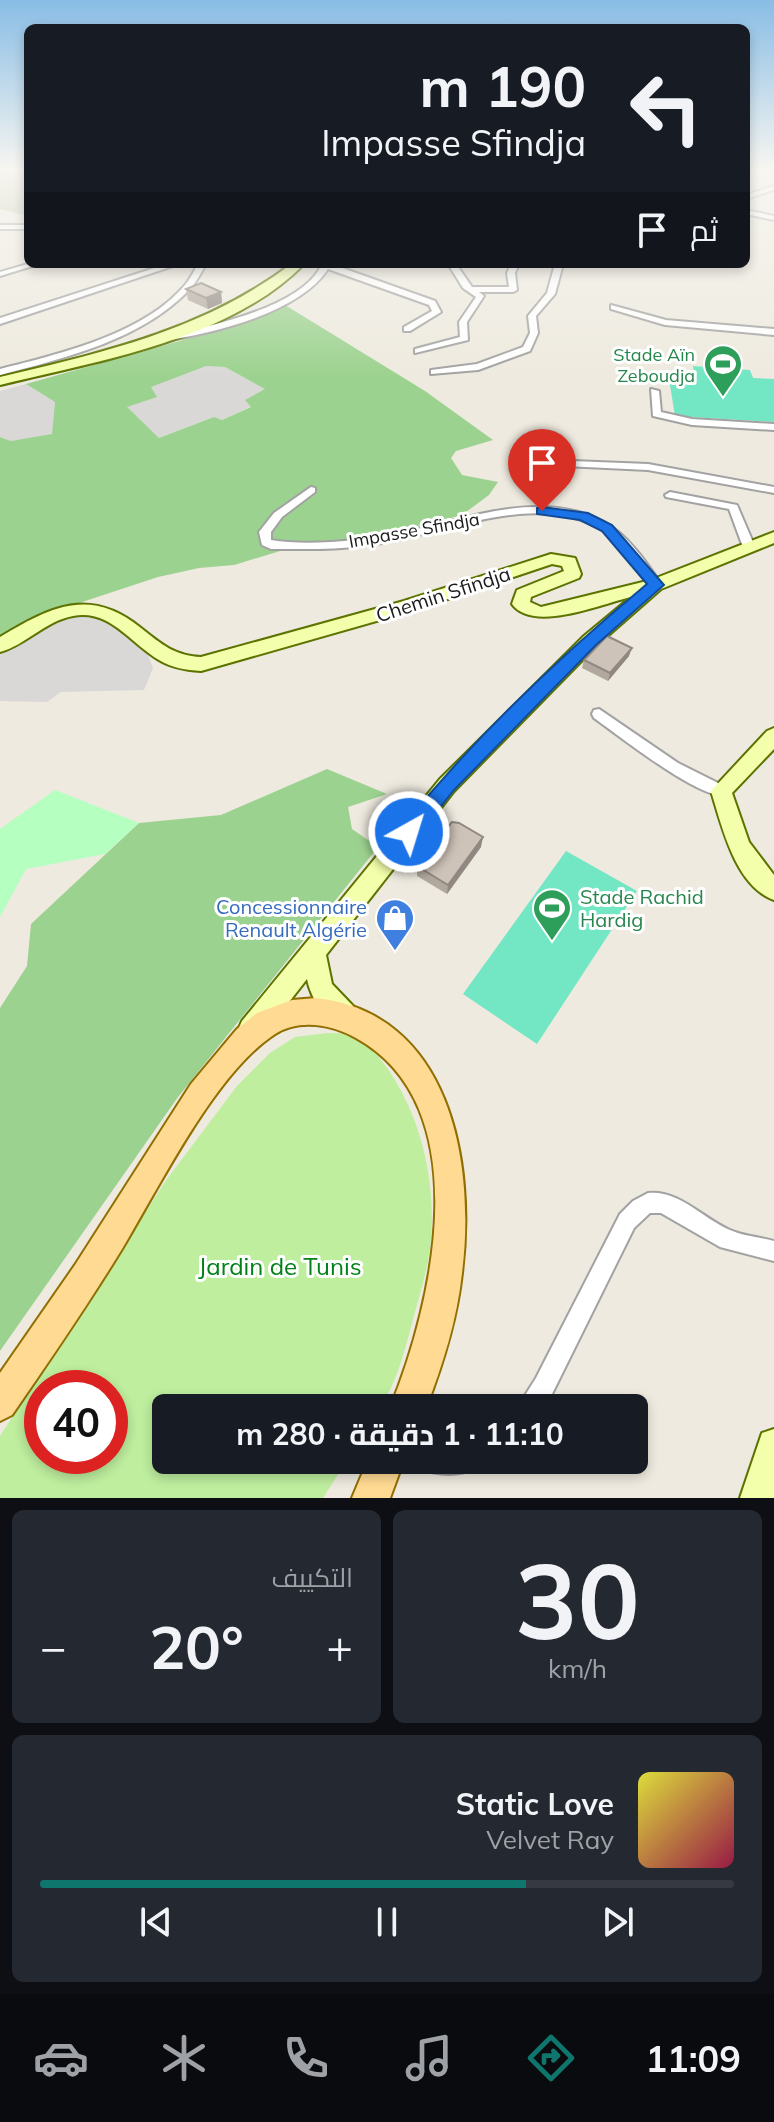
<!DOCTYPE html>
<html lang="ar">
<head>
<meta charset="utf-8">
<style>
	body { margin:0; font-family:Mulish,Cairo,sans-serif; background:#242831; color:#f1f3f6; direction:rtl; height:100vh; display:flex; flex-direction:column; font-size:30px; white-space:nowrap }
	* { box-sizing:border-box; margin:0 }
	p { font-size:26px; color:#9ea1a6 }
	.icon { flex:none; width:44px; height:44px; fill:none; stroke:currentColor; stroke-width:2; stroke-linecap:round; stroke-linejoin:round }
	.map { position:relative; height:1498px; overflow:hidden; direction:ltr }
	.panel { display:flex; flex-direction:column; gap:12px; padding:12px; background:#0d0f14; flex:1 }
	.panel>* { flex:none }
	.guide { position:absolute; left:24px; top:24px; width:726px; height:244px; border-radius:12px; box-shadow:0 4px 12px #0003; direction:rtl; background:#171b24; color:#f1f3f6; overflow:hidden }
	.speed { position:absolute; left:24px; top:1370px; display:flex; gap:16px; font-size:40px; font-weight:700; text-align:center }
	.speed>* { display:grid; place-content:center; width:104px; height:104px; border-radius:50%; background:#171b24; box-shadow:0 4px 12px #0003; line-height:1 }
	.speed .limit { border:12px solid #d22; background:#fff; color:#111 }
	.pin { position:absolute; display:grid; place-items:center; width:68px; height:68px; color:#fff; margin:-82px -34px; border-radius:50% 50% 50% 0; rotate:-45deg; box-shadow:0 0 8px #0007 }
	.pin .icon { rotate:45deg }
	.me { position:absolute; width:88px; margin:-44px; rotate:39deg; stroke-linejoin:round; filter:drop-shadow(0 0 6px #0008) }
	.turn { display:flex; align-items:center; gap:28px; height:168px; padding:0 32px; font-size:36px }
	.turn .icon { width:104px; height:104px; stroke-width:2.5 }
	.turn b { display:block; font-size:56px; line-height:68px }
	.then { display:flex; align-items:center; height:76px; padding:0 32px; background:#0003; gap:16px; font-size:30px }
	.big { font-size:60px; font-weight:700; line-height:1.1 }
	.panel .tile { flex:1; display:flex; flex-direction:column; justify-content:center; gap:12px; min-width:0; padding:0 28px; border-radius:12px; background:#242831 }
	.panel .dial { align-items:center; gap:0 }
	.dial b { font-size:104px; line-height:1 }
	.song { display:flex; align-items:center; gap:24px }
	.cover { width:96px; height:96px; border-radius:12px; background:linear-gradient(135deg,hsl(60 70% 55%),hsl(340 70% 35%)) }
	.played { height:8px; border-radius:4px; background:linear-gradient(90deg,#0f766e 70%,#363941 70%) }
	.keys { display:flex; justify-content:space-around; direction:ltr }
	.heat { display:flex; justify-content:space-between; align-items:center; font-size:44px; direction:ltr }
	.panel .tiles { flex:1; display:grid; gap:12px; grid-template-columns:1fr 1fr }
	.tile:last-child { grid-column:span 2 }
	.trip { position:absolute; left:152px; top:1394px; width:496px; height:80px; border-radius:12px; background:#171b24; box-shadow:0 4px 12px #0003; font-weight:700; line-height:80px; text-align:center; direction:rtl }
	.tab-bar { display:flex; height:128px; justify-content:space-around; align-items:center; background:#090b0e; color:#9ea1a6 }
	.tab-bar .icon { width:56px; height:56px }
	.tab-bar .active { color:#0f766e }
	.tab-bar b { font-size:36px; color:#f1f3f6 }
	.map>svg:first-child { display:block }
</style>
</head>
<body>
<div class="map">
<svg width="774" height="1498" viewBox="0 0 774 1498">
	<rect width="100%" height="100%" fill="#eeeadf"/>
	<!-- residential -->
	<path fill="#d9d8d7" d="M 205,366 L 225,367 L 266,389 L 246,400 L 252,406 L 222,420 L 214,417 L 159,438 L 126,407 L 156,397 L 150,387 Z
		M 26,384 L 55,402 L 52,435 L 11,441 L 0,437 L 0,391 Z
		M 77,615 L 106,615 L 146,649 L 153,668 L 144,690 L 61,692 L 47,702 L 0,701 L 0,655 L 24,637 Z"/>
	<!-- construction -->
	<path fill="#c0c3aa" d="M 0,168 L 28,168 L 28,216 L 0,209 Z"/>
	<!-- grass -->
	<path fill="#beee9e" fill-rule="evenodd" d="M 328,1033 L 356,1034 C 412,1081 437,1166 431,1239 C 429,1267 419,1296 412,1323 C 404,1353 397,1381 380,1408 L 166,1408 L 166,1460 L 347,1460 L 323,1498 L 0,1498 L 0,1436 L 167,1179 L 237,1086 L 270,1053 L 295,1037 ZM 42,1388 L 110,1388 L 110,1456 L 42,1456 Z"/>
	<!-- forest -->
	<path fill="#9cd28f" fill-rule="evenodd" d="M 285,305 L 425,391 L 493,440 L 456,451 L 451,458 L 462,475 L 498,482 L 489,495 L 462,515 L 389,534 L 290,548 L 234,565 L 199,568 L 158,577 L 58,610 L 0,638 L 0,437 L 11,441 L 52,434 L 55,402 L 26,384 L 226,328 ZM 206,366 L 225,367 L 265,389 L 245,400 L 251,407 L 222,420 L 214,417 L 159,438 L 127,407 L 157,397 L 151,387 Z
		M 327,769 L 387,794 L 348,807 L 352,829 L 378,847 L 178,1097 L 0,1351 L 0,1008 L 27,966 L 31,924 L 139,823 L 221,815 Z"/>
	<!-- park -->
	<path fill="#b5ffc1" d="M 55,790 L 139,823 L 105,854 L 26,869 L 0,917 L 0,829 Z"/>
	<!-- pitch -->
	<path fill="#73e6c4" d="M 693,366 L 750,370 L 753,378 L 774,379 L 774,422 L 675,416 L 668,373 L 694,374 Z
		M 566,851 L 637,891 L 537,1044 L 463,994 Z"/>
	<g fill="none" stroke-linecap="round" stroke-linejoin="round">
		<!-- street casing -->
		<g stroke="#a2a2a2" stroke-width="4">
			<path id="street" d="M 774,186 L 774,190 L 746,199 L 746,195 Z
				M 746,210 L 774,216 L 774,220 L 746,214 Z
				M 0,225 L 28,225 L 28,229 L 0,229 Z
				M 28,264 L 39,264 L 0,276 L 0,272 Z
				M 167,264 L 179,264 L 0,324 L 0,318 Z
				M 198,264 L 206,264 C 201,273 196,283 189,290 C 141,340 65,358 0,375 L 0,369 C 59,354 144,334 185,285 C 190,279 194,271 198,264 Z
				M 322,264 L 331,264 L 435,301 L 441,312 L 410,331 L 404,331 L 404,327 L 432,311 L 429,305 L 328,269 C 299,313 214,333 164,341 L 160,338 C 170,333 184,332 196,329 C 234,320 306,301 322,264 Z
				M 448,264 L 456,264 L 472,287 L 509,287 L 507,273 L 511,264 L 519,264 L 515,273 L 517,290 L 513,292 L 479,292 L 484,296 L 467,322 L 468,340 L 415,353 L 415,349 L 460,337 L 459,322 L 476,297 L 463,288 Z
				M 555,264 L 563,264 L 555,294 L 536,316 L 538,333 L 530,351 L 478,370 L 431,374 L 431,370 L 477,364 L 523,347 L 530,333 L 528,316 L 547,293 Z
				M 611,305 L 666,320 L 774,329 L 774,335 L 665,325 L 611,309 Z
				M 651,389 L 659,391 L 661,412 L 692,419 L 774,424 L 774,430 L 692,425 L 653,416 Z
				M 547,460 L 648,464 L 774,487 L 774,493 L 648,470 L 543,465 L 543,461 Z
				M 311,487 L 315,488 L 315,492 L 282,517 L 271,532 L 271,540 C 306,546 359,541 394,534 C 460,522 539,487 604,522 C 628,535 647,563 662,585 L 656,589 L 652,588 C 636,566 619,537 593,525 C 527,493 438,536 370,545 C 337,550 304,549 271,549 L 262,545 L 259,532 L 274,513 Z
				M 670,492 L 737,505 L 755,547 L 753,550 L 745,550 L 743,547 L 729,509 L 666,497 L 665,495 Z
				M 599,709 L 678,763 L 726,787 L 728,791 L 726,795 C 701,801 617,734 594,718 L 592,714 L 594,710 Z
				M 648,1193 C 678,1189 704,1219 730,1230 C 743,1236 760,1237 774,1241 L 774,1261 L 720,1247 L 661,1213 L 650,1213 L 634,1228 L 552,1394 L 542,1408 L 517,1408 L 536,1378 L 620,1214 L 633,1201 Z
				M 416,1460 L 481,1460 L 477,1468 C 459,1476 438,1476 420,1468 Z"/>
		</g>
		<!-- secondary casing -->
		<g stroke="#5c7300" stroke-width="4">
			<path id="secondary" d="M 291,264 L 304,264 C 230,340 98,361 0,385 L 0,377 C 104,352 204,330 291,264 Z
				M 774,532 L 774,543 L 661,589 L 596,646 L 454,791 L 326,955 L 332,984 L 353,1006 L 356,1015 L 353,1024 L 344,1027 C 325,1020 311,999 307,979 L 260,1039 L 251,1042 L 242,1039 L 238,1030 L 242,1021 L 440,779 L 584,636 L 631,597 C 601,604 533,633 512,604 L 517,590 L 564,571 L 562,566 L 552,564 L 415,610 L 201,671 C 186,670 172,668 159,660 C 130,643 110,609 73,616 C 45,621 26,645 0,652 L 0,637 C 50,607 90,586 141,628 C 161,644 175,656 201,657 L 404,601 L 551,554 L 575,558 L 581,574 L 579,578 L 531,597 L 530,602 L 541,607 L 651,580 Z
				M 774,728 L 774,749 L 732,793 L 749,842 L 774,875 L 774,900 C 735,886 722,826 711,791 L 767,731 Z
				M 774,1429 L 774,1498 L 740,1498 L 762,1433 Z"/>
		</g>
		<!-- primary casing -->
		<g stroke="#916e00" stroke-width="4">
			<path id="primary" d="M 316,998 C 450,1013 476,1162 462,1273 C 457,1320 443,1364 426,1408 L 390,1408 C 433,1303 479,1106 356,1038 C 333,1025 300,1018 275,1034 C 215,1073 160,1186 122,1249 C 87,1306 50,1360 12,1415 L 0,1421 L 0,1373 L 75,1265 L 191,1084 L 237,1029 L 257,1013 L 292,1000 Z
				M 368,1460 L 404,1460 L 390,1498 L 352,1498 Z"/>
		</g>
		<!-- street -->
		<use href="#street" fill="#fff" fill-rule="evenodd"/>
		<!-- secondary -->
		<use href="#secondary" fill="#f3ffab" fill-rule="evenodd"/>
		<!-- primary -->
		<use href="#primary" fill="#ffda92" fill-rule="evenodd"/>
	</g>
	<!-- wall -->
	<path fill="#b1a89e" d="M 758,168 L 774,168 L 774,171 Z
		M 186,289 L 221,292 L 222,303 L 208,309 L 188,300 Z
		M 629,656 L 608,681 L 582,668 L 584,660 Z
		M 481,847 L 447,894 L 417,876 L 417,866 Z"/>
	<!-- shaded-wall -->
	<path fill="#908881" d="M 221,292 L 222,303 L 208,309 L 206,298 Z
		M 632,648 L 629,656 L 608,681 L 610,673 Z
		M 483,837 L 481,847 L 447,894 L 448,885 Z"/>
	<!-- building -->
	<path fill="#cec3b8" stroke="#908881" stroke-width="2" d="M 201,283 L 221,292 L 206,298 L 186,289 Z
		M 607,636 L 632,648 L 610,673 L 584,660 Z
		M 452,822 L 459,823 L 483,837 L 448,885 L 417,866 Z"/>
	<!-- sky -->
	<linearGradient id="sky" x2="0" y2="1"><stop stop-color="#89bde5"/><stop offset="0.45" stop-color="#f7f6f1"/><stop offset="1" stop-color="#f7f6f1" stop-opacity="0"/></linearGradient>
	<rect width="774" height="377" fill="url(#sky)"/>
	<!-- route -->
	<path fill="#1a73e8" stroke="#114b97" stroke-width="2" d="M 542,507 L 588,513 L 612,525 L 664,585 L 596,645 L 454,790 L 416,838 L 402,838 L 399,832 L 402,827 C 474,738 559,657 647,584 L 602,531 L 580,520 L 537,514 L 537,508 Z"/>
	<!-- icons -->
	<defs>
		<g id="stadium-pin" transform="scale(2)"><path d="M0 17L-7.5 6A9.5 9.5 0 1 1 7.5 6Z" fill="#2e9e5b" stroke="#fff"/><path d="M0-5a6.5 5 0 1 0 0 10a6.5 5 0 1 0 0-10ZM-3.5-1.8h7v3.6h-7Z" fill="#fff"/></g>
		<g id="shop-pin" transform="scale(2)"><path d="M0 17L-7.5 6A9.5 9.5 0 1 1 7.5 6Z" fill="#3f7fe0" stroke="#fff"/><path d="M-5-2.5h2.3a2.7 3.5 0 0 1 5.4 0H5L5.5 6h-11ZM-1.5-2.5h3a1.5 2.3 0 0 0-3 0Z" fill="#fff"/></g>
	</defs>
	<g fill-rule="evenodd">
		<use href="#stadium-pin" x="723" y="364"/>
		<use href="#stadium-pin" x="552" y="908"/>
		<use href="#shop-pin" x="395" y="918"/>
	</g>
	<g text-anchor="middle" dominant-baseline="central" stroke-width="6" stroke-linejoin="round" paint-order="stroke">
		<!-- far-leisure labels -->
		<g font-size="18" fill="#27864d" stroke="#fff" text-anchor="end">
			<text x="695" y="354">Stade Aïn<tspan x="695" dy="21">Zeboudja</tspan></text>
		</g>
		<!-- far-street labels -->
		<g font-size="18" fill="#1b1b1b" stroke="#fff">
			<text transform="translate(414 530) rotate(-10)">Impasse Sfindja</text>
		</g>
		<!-- street labels -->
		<g font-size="20" fill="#1b1b1b" stroke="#fff">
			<text transform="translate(443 594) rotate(-18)">Chemin Sfindja</text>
		</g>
		<!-- leisure labels -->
		<g font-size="20" fill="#27864d" stroke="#fff" text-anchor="start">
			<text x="580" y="896">Stade Rachid<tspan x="580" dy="23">Hardig</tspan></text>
		</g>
		<!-- shop labels -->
		<g font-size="20" fill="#366cbe" stroke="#fff" text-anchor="end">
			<text x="367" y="906">Concessionnaire<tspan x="367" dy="23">Renault Algérie</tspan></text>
		</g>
		<!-- near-park labels -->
		<g font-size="24" fill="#018117" stroke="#fff">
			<text x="280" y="1266">Jardin de Tunis</text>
		</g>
	</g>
</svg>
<div class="speed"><div class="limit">40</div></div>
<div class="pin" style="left:542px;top:511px;background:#d93025"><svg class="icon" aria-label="arrive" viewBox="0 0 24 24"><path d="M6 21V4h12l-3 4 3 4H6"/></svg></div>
<svg class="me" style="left:409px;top:832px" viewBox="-20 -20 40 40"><circle r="17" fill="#1a73e8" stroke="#fff" stroke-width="3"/><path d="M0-11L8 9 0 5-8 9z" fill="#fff"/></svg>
<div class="trip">11:10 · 1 دقيقة · 280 m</div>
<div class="guide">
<div class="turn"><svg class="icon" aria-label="left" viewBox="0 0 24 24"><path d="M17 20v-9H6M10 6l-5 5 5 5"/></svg><div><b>190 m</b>Impasse Sfindja</div></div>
<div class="then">ثم<svg class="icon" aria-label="arrive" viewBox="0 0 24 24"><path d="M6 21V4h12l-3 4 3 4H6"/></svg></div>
</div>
</div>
<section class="panel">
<div class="tiles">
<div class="tile dial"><b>30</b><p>km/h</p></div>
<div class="tile"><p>التكييف</p>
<div class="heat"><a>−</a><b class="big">20°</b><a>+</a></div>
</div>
<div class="tile">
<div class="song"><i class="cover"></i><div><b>Static Love</b><p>Velvet Ray</p></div></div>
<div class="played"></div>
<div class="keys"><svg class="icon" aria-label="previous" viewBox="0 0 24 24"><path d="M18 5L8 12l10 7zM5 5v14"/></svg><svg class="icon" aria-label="pause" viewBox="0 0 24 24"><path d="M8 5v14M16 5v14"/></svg><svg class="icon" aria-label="next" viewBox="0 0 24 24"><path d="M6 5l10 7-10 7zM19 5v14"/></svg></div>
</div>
</div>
</section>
<nav class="tab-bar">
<b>11:09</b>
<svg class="icon active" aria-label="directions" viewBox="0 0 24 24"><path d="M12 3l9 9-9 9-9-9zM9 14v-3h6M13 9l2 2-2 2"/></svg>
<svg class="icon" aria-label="music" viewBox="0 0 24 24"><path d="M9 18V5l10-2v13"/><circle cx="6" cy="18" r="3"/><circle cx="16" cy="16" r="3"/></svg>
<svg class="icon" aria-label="phone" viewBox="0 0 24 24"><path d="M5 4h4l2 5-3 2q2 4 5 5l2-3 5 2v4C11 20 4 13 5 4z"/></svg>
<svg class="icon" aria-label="climate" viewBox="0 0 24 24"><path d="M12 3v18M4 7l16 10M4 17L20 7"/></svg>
<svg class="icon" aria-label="car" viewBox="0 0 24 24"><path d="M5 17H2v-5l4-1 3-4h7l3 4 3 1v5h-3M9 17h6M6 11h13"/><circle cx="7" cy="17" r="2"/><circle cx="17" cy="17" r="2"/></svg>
</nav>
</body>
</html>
